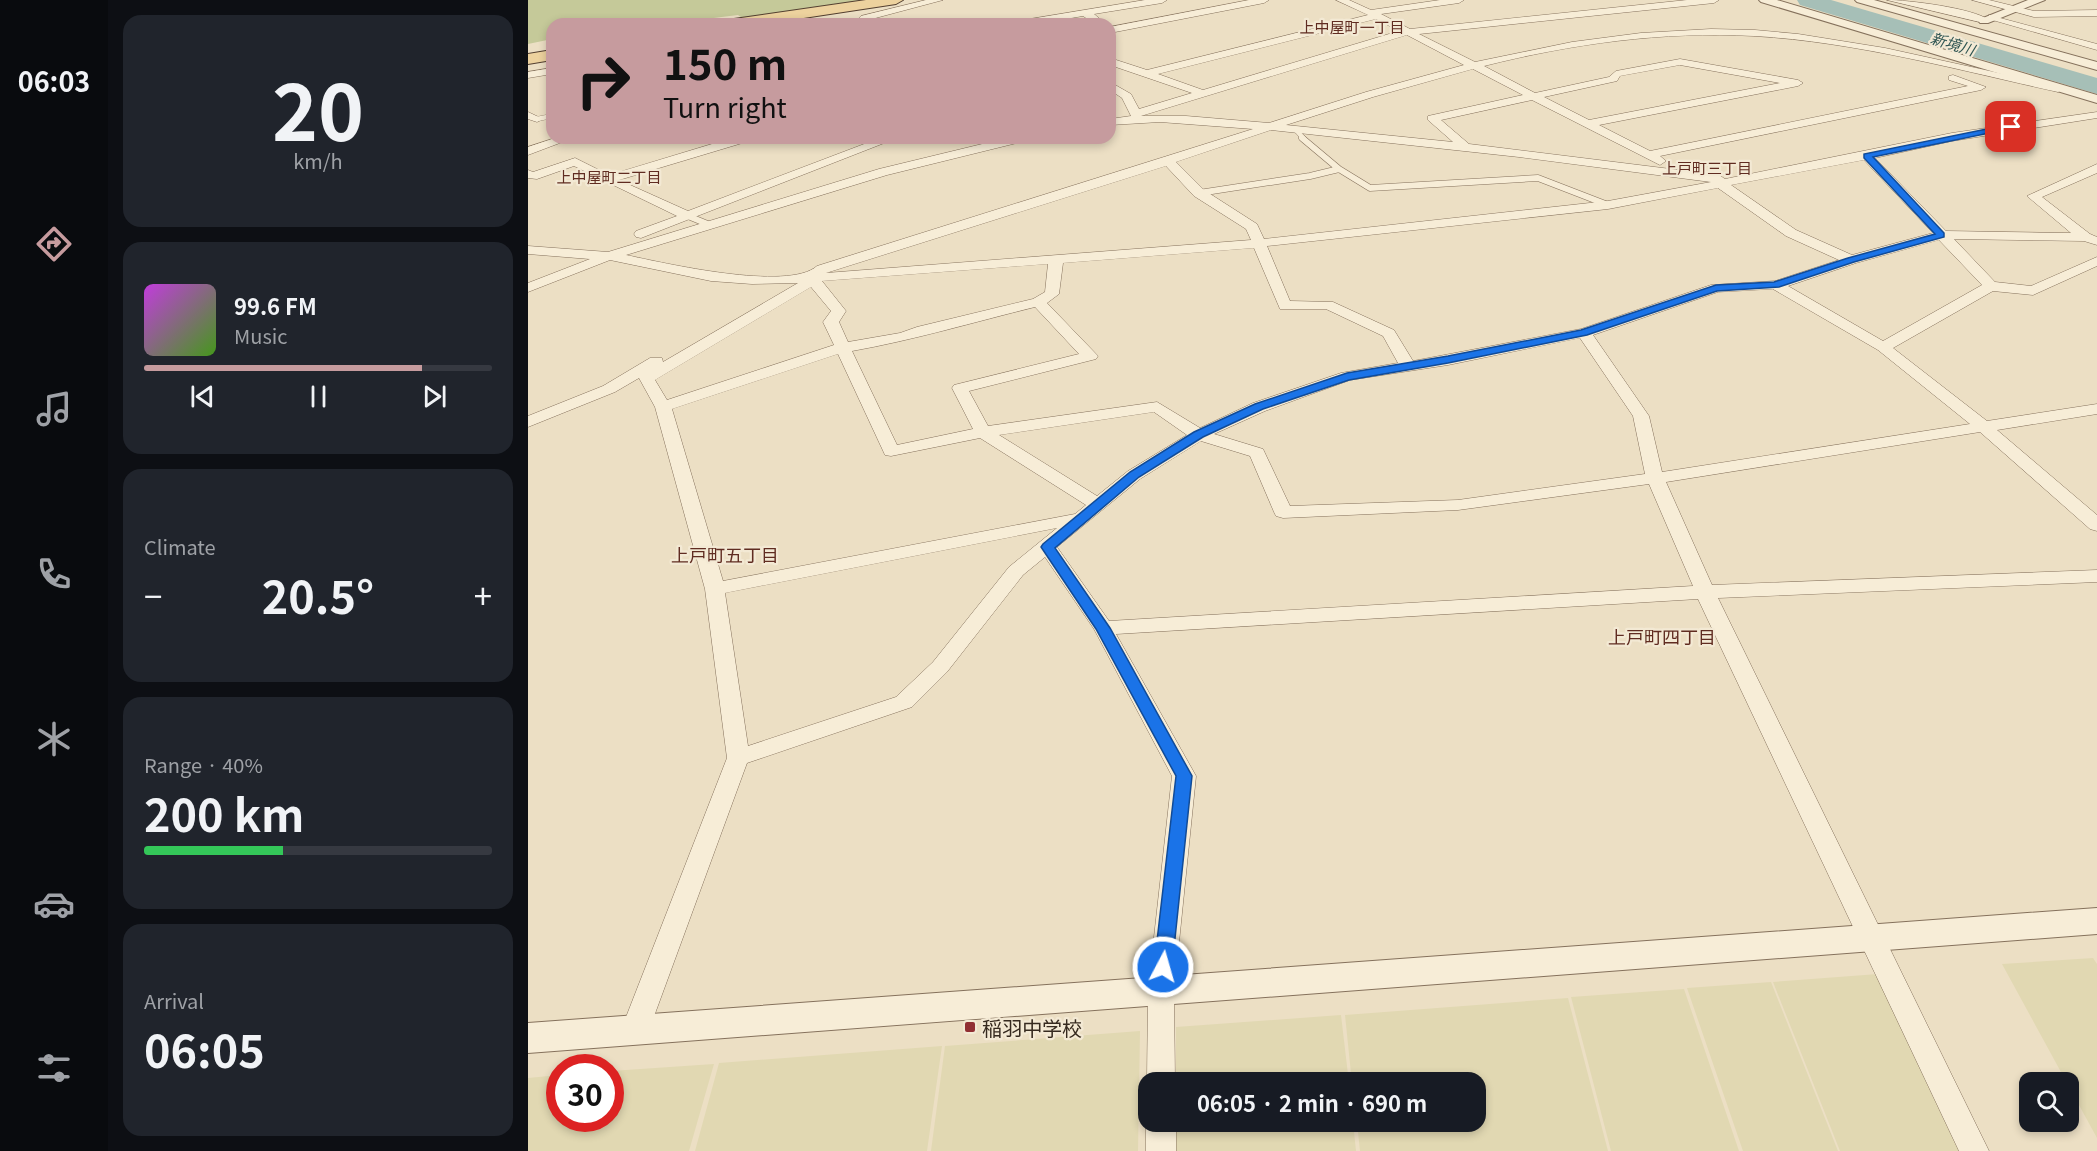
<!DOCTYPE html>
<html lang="en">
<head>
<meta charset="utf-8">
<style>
	body { margin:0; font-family:Georgia,"Noto Sans JP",serif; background:#20242c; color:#f1f3f6; height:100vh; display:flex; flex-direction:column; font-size:22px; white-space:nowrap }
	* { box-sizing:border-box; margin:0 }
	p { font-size:20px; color:#9ea1a6 }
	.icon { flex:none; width:33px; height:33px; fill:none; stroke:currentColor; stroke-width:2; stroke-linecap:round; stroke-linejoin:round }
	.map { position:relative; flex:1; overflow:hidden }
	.sheet { display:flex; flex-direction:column; gap:15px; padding:15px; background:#0d0f14; width:420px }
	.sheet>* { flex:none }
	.hud { position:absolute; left:18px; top:18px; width:570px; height:126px; border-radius:18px; box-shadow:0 3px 9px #0003; background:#c69b9e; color:#111; overflow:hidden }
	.tools { position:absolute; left:1491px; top:1072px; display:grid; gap:12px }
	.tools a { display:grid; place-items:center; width:60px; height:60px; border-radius:12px; background:#171b24; box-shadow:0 3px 9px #0003; font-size:30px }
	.speed { position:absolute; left:18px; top:1054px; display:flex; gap:12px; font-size:30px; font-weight:700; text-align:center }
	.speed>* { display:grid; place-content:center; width:78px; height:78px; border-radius:50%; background:#171b24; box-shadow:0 3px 9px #0003; line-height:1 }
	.speed .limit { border:9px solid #d22; background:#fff; color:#111 }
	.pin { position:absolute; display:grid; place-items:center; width:51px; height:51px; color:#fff; margin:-26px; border-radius:12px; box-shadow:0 3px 9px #0006 }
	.me { position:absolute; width:66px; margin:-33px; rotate:6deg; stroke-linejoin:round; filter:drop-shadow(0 0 4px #0008) }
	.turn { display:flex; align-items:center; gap:21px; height:126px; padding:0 18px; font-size:27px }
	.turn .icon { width:78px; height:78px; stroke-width:2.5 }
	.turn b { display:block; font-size:42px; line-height:51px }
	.big { font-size:45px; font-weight:700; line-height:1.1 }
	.sheet .widget { flex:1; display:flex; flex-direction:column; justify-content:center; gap:9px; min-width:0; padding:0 21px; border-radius:18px; background:#20242c }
	.sheet .dial { align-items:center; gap:0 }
	.dial b { font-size:78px; line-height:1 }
	.song { display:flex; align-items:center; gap:18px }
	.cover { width:72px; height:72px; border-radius:9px; background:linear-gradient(135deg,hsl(290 70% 55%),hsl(100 70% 35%)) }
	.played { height:6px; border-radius:3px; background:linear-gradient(90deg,#c69b9e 80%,#363941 80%) }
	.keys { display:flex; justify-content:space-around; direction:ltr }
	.heat { display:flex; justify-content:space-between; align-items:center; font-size:33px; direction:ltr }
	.charge { height:9px; border-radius:4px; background:linear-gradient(90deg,#34c759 40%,#363941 0) }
	.trip { position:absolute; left:610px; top:1072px; width:348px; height:60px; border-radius:18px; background:#171b24; box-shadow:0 3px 9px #0003; font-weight:700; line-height:60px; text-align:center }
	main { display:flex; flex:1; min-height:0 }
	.tab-bar { display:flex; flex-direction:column; width:108px; justify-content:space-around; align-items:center; background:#090b0e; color:#9ea1a6 }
	.tab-bar .icon { width:42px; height:42px }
	.tab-bar .on { color:#c69b9e }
	.tab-bar b { font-size:27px; color:#f1f3f6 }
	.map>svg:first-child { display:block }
</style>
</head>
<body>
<main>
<nav class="tab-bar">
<b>06:03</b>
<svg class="icon on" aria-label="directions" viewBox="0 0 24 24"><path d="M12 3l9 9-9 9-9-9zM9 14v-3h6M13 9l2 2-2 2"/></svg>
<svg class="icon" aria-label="music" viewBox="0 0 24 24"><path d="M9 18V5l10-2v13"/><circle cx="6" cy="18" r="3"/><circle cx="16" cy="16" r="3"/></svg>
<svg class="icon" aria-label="phone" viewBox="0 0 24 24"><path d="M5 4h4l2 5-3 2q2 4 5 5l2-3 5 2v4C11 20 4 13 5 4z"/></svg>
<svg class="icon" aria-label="climate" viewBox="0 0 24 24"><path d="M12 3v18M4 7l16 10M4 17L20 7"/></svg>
<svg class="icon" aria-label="car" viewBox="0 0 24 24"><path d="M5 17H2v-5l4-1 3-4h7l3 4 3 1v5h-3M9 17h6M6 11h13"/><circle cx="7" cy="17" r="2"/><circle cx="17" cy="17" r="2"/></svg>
<svg class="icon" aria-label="filters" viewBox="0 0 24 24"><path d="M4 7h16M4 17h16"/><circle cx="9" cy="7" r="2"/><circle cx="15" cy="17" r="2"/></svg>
</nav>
<section class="sheet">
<div class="widget dial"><b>20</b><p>km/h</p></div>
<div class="widget">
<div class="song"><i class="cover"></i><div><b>99.6 FM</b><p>Music</p></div></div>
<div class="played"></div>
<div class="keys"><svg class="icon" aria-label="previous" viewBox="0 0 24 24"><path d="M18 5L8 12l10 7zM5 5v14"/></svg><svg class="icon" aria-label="pause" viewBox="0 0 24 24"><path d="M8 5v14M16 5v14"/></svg><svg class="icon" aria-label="next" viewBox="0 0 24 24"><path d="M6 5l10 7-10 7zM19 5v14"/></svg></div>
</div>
<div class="widget"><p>Climate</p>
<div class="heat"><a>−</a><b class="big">20.5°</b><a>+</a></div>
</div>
<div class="widget"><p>Range · 40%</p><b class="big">200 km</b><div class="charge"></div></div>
<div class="widget"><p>Arrival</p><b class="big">06:05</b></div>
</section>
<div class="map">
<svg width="1569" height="1151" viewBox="0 0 1569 1151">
	<rect width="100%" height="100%" fill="#ecdfc4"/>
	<!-- farmland -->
	<path fill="#e1d8b2" d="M 1565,958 L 1569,964 L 1569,1138 L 1474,964 Z
		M 1350,974 L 1433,1151 L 1312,1151 L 1245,982 Z
		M 1243,982 L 1310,1151 L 1215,1151 L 1159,988 Z
		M 1156,989 L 1211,1151 L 1083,1151 L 1043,997 Z
		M 1040,998 L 1080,1151 L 832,1151 L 829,1122 L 948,1122 L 948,1083 L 824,1083 L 817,1015 Z
		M 813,1015 L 821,1083 L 648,1083 L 648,1027 Z
		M 612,1031 L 610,1151 L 403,1151 L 417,1046 Z
		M 414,1046 L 399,1151 L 167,1151 L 191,1063 Z
		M 186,1064 L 161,1151 L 0,1151 L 0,1078 L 31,1075 L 32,1119 L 82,1119 L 83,1071 Z
		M 648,1122 L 825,1122 L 828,1151 L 648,1151 Z"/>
	<!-- green -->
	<path fill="#c5c999" d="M 0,0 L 368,0 L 220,22 L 210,15 L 137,24 L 24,24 L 24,39 L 0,44 Z"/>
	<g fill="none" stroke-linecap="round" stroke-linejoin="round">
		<!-- river -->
		<path fill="#a6bfb7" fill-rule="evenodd" d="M 1269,0 L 1303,0 L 1569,78 L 1569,94 L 1272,5 Z"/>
		<!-- service-far1 casing -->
		<g stroke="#85715c" stroke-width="5">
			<path id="service-far1" d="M 9,119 L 24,116
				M 768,130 L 776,139"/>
		</g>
		<!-- service casing -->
		<g stroke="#85715c" stroke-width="7">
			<path id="service" d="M 774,138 L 811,169
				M 671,193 L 782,176 L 811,169 L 842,188 L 1010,178 L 1080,205
				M 160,216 L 182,225"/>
		</g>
		<!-- minor casing -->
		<g stroke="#85715c" stroke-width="1">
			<path id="minor" d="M 398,0 L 415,0 L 340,20 L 348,24 L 333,24 L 328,21 L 333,16 Z
				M 617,0 L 639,0 L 634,3 L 566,14 L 578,24 L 567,24 L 555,16 L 508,24 L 485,24 L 490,21 Z
				M 721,0 L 741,0 L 736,3 L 582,33 L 582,27 Z
				M 808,0 L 821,0 L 843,10 L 912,0 L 936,0 L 931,3 L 853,14 L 882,29 L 1159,0 L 1191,0 L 1186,3 L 891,34 L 947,62 L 1044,42 L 1113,33 L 1183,29 L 1227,30 L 1270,34 L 1357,48 L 1530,86 L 1535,89 L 1530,92 C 1430,70 1329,42 1226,36 C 1135,31 1043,44 956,66 L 1007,93 L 1081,77 L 1088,71 L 1152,59 L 1270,80 L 1275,83 L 1270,86 L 1071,125 L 1122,151 L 1440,86 L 1421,80 L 1421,76 L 1425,75 L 1458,87 L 1453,90 L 1132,156 L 1138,161 L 1132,165 L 1004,100 L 913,120 L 941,144 L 1191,175 L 1197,179 L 1424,133 L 1569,112 L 1569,118 L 1424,141 L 1347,158 L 1418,231 L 1543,233 L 1499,196 L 1569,164 L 1569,173 L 1514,197 L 1562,234 L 1569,237 L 1569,245 L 1556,241 L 1426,239 L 1467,282 L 1503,286 L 1569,257 L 1569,266 L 1505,295 L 1465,291 L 1365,348 L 1459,421 L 1569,404 L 1569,414 L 1469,430 L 1569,515 L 1569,531 L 1562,529 L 1452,432 L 1138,482 L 1184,585 L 1569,570 L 1569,582 L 1190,598 L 1461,1151 L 1431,1151 L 1170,599 L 588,634 L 668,776 L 646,991 L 647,1083 L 621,1083 L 621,1088 L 619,1083 L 620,991 L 644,776 L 566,629 L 517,557 L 495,575 L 419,672 L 384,707 L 219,763 L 121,1030 L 117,1039 L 107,1042 L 97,1039 L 93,1030 L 199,758 L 177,589 L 127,407 L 111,378 L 87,392 L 0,427 L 0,416 L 75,386 L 122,358 L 134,358 L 135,362 L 270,283 L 224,284 L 183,281 L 82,260 L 0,292 L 0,283 L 62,259 L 0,254 L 0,246 L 80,252 L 351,169 L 479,138 L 499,138 L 497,141 L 359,175 L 98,255 C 136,263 260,292 289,266 L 725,129 L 632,122 L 582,125 L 582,119 L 603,116 L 594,98 L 582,90 L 582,82 L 603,94 L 611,109 L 664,93 L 582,65 L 582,58 L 619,70 L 840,15 ZM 848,19 L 871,31 L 675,90 L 630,74 ZM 879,35 L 936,65 L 838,92 L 741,123 L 658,116 L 613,116 ZM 1152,65 L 1252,83 L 1061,120 L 1016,97 L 1089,81 L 1092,76 ZM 945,69 L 995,95 L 900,116 L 900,120 L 925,142 L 758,125 L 845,97 ZM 743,130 L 991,157 L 1183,182 L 1080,201 L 736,239 L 729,224 L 676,190 L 648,162 ZM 1336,160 L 1405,233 L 1324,255 L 1268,230 L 1203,185 ZM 638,166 L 666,196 L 718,229 L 723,240 L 298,273 ZM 1190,188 L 1258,236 L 1311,260 L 1247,281 L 1183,285 L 1053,329 L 885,361 L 866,330 L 805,302 L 762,301 L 739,246 L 1080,209 ZM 1411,240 L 1454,285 L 1355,341 L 1260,286 L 1328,263 ZM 726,248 L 752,309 L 798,309 L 855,336 L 870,363 L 813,373 L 725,403 L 672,428 L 629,402 L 460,426 L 441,391 L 568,359 L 570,356 L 519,303 L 531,294 L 535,263 ZM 520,264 L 517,292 L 505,299 L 389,327 L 372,333 L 320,342 L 311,322 L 318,311 L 294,281 ZM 283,287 L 303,311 L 295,322 L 306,345 L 139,400 L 127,380 ZM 1245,289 L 1350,350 L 1442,424 L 1134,472 L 1121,416 L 1065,335 L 1190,292 ZM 507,307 L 551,354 L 426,385 L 424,388 L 445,429 L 369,445 L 324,351 C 386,340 446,322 507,307 ZM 1052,338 L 1105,416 L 1117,474 L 930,500 L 762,506 L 735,449 L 686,434 L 737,411 L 822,380 L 920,365 ZM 310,354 L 357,455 L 363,456 L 452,438 L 558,505 L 547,514 L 195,581 L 144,409 ZM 626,412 L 659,435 L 600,471 L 569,496 L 471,435 ZM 673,441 L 722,456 L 746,512 L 748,516 L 755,518 L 930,510 L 1121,484 L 1165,586 L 581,621 L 529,547 L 612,479 ZM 529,528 L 481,567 L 405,662 L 368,697 L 220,746 L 197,593 Z
				M 1359,0 C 1380,0 1445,8 1461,20 L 1456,23 Z
				M 1444,0 L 1461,0 L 1506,11 L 1569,10 L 1569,16 L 1506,17 Z
				M 1461,15 L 1569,44 L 1569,50 L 1461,19 Z
				M 24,68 L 24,74 L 0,78 L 0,72 Z
				M 0,112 L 15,119 L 9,122 L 0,119 Z
				M 27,138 L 45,138 L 0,155 L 0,147 Z
				M 204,138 L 223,138 L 221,141 L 91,180 L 160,211 L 352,138 L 369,138 L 113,238 L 108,237 L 106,234 L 108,231 L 149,216 L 46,166 L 9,179 L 0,178 L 0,170 L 5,172 L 47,158 L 81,175 Z
				M 621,1116 L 621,1122 L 648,1122 L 648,1151 L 618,1151 L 618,1122 Z"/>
		</g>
		<!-- tertiary casing -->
		<g stroke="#85715c" stroke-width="2">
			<path id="tertiary" d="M 1231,0 L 1249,0 L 1569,95 L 1569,103 L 1233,2 Z
				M 1327,0 L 1346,0 L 1569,62 L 1569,70 L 1329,2 Z
				M 1500,0 L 1517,0 L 1460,23 L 1452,23 L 1450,20 Z
				M 1569,908 L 1569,934 L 0,1053 L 0,1023 Z"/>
		</g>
		<!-- primary casing -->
		<g stroke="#533f30" stroke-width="2">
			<path id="primary" d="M 338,0 L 375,0 L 368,4 L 236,24 L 198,24 L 206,19 Z
				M 24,50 L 24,60 L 0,64 L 0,54 Z"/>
		</g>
		<!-- service-far1 -->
		<use href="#service-far1" stroke="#f7edd7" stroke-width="4.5"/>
		<!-- service -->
		<use href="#service" stroke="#f7edd7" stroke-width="6"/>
		<!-- minor -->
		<use href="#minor" fill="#f7edd7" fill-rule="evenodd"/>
		<!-- tertiary -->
		<use href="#tertiary" fill="#f7edd7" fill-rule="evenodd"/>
		<!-- primary -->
		<use href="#primary" fill="#edd29e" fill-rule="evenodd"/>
	</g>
	<!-- route -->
	<path fill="#1a73e8" stroke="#114b97" stroke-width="1.5" d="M 1483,124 L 1486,125 L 1486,128 L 1345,157 L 1416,233 L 1416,237 L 1326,262 L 1251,287 L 1189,291 L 1059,335 L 920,363 L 821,380 L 735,409 L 675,437 L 611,477 L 527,548 L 582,628 L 664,776 L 644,967 L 642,972 L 635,975 L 629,972 L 626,967 L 648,776 L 568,629 L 513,547 L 515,544 L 602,472 L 666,432 L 727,404 L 819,373 L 920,356 L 1053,330 L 1188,285 L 1246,282 L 1320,258 L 1407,234 L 1336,158 L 1336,154 Z"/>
	<!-- markers -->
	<rect fill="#912f32" stroke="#f3e9d4" stroke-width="2" x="436" y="1021" width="12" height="12" rx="3"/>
	<g text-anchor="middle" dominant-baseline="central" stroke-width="4.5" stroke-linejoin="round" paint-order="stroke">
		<!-- far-neighbourhood labels -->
		<g font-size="15" fill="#602c21" stroke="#f3e9d4">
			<text x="824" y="26">上中屋町一丁目</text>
			<text x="1179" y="167">上戸町三丁目</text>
			<text x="81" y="176">上中屋町二丁目</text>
		</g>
		<!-- far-water labels -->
		<g font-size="15" font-style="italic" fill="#2f5552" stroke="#f3e9d4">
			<text transform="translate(1425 43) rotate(17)">新境川</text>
		</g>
		<!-- neighbourhood labels -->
		<g font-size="18" fill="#602c21" stroke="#f3e9d4">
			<text x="197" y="554">上戸町五丁目</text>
			<text x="1134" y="636">上戸町四丁目</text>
		</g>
		<!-- near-poi labels -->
		<g font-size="20" fill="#362a1f" stroke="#f3e9d4" text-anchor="start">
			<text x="454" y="1027">稲羽中学校</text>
		</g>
	</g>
</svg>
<div class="tools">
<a><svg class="icon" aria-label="search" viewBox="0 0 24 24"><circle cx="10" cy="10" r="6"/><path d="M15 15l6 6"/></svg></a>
</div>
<div class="speed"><div class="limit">30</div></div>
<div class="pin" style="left:1483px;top:127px;background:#d93025"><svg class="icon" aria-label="arrive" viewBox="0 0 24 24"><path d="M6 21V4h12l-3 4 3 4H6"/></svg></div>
<svg class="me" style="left:635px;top:967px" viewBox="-20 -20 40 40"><circle r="17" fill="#1a73e8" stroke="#fff" stroke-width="3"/><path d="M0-11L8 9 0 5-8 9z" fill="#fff"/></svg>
<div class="trip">06:05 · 2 min · 690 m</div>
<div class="hud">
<div class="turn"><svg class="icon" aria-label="right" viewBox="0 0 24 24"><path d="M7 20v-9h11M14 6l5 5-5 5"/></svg><div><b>150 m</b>Turn right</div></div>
</div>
</div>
</main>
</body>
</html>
